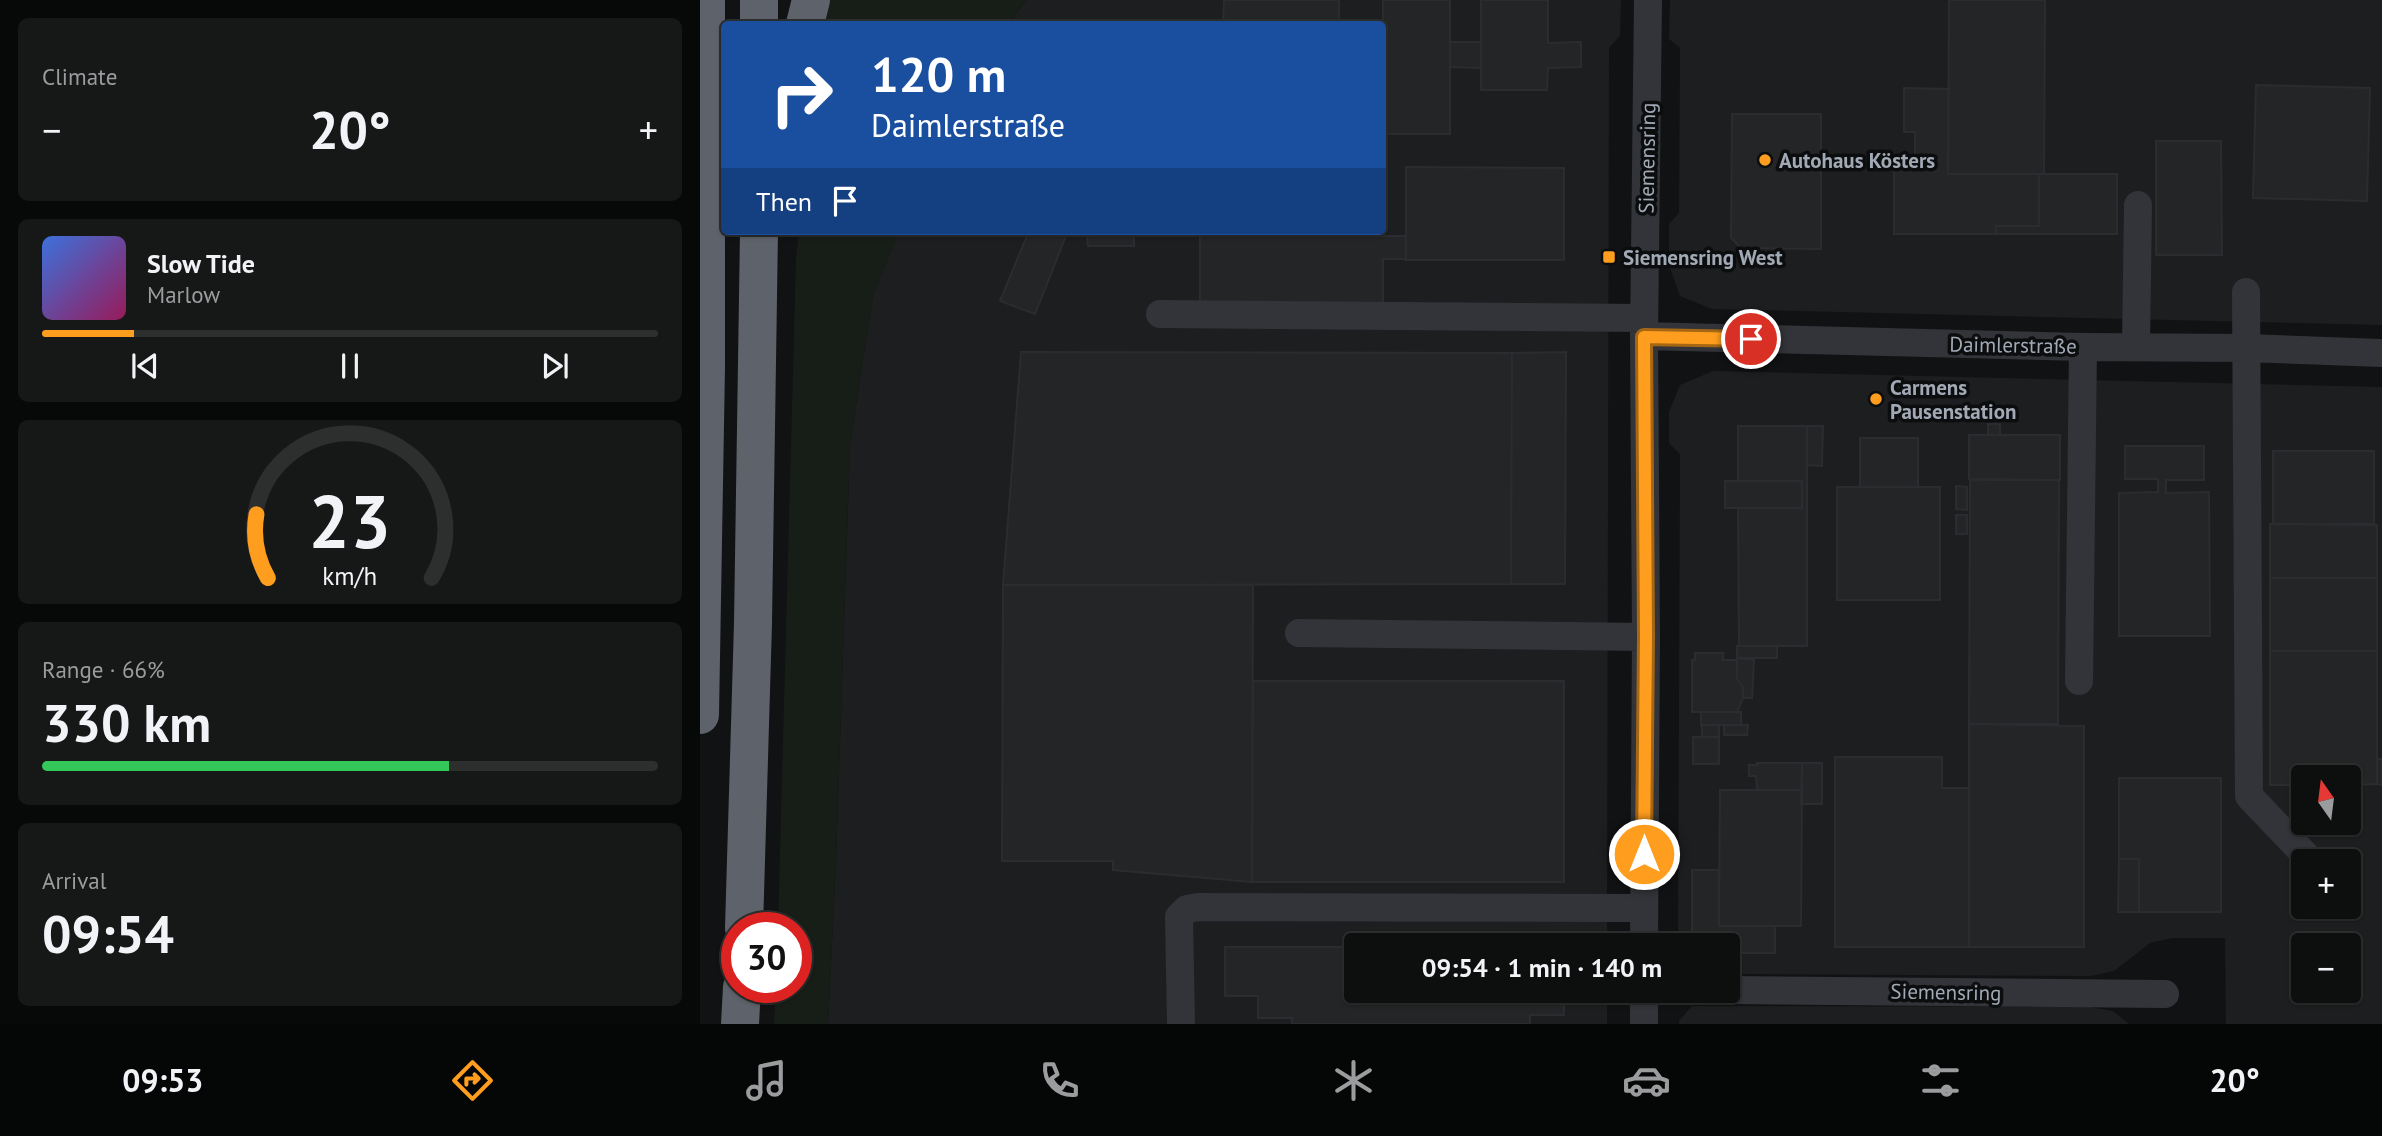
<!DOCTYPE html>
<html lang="en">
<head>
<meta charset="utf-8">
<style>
	body { margin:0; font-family:"PT Sans",sans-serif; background:#161717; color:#f1f3f6; height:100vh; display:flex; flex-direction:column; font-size:26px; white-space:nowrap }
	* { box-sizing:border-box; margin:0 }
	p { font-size:23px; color:#9a9c9e }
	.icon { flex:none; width:38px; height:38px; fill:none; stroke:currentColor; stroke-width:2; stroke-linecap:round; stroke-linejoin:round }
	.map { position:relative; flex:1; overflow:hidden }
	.panel { display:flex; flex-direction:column; gap:18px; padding:18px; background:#070808; width:700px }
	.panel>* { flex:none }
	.top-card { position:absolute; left:21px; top:21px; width:665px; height:214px; border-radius:7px; box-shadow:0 2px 5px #0004,0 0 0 2px #2d2e2e; background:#1a4fa0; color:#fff; overflow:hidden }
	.needle { width:46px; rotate:346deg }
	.fabs { position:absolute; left:1591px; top:765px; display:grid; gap:14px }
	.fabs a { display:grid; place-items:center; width:70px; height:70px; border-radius:7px; background:#0d0e0e; box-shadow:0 2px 5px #0004,0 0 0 2px #2d2e2e; font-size:35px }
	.speed { position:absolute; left:21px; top:912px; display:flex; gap:14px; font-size:35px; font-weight:700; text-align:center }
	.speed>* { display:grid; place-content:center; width:91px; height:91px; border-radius:50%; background:#0d0e0e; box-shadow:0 2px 5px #0004,0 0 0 2px #2d2e2e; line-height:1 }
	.speed .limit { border:10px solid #d22; background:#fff; color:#111 }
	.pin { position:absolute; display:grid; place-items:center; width:60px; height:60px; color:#fff; margin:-30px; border:4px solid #fff; border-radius:50%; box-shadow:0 2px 7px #0007 }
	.me { position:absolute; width:77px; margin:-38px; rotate:0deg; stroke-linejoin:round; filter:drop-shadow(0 0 5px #0008) }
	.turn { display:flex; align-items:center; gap:24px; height:147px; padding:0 35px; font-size:32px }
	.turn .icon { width:91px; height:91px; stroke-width:2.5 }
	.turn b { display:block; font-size:49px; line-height:60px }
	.then { display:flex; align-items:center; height:66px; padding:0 35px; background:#0003; gap:14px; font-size:26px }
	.big { font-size:52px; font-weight:700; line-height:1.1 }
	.panel .tile { flex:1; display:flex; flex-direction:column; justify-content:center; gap:10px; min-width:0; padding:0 24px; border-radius:10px; background:#161717 }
	.panel .dial { align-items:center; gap:0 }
	.dial svg { height:182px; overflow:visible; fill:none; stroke:#2d2e2e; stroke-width:7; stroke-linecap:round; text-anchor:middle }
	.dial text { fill:#f1f3f6; stroke:none }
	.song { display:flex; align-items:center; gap:21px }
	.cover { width:84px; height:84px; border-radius:10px; background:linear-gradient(135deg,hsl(220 70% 55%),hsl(330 70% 35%)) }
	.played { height:7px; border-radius:4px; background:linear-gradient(90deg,#ff9e1e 15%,#2d2e2e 15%) }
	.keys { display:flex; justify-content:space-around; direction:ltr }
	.heat { display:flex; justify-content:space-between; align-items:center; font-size:38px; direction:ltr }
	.charge { height:10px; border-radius:5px; background:linear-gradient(90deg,#34c759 66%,#2d2e2e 0) }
	.trip { position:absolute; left:644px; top:933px; width:396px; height:70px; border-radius:7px; background:#0d0e0e; box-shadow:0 2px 5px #0004,0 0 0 2px #2d2e2e; font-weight:700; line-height:70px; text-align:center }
	.menu { display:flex; height:112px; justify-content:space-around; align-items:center; background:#050606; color:#9a9c9e }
	.menu .icon { width:49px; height:49px }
	.menu .selected { color:#ff9e1e }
	.menu b { font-size:32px; color:#f1f3f6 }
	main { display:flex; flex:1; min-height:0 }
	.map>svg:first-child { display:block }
</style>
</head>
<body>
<main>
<section class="panel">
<div class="tile"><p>Climate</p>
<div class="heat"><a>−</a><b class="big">20°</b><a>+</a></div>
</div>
<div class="tile">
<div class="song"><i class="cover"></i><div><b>Slow Tide</b><p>Marlow</p></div></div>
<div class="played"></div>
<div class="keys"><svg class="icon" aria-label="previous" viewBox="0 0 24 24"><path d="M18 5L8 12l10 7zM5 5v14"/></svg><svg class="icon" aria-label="pause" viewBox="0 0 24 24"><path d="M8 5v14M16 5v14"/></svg><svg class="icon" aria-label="next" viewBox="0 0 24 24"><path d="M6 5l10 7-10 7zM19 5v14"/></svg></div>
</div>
<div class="tile dial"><svg viewBox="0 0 100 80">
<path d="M14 69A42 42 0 1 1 86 69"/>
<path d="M14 69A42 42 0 0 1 9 41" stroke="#ff9e1e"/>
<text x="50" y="56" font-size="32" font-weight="700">23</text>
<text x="50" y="72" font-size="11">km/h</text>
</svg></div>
<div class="tile"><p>Range · 66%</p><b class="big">330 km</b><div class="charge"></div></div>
<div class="tile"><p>Arrival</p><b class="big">09:54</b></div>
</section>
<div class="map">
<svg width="1682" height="1024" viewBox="0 0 1682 1024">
	<rect width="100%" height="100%" fill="#111213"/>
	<!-- built -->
	<path fill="#1d1e20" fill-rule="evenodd" d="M 326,0 L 921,0 L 920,36 L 909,48 L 907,945 L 656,945 L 656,990 L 907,991 L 907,1024 L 128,1024 L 136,860 L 150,444 L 173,295 L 199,231 L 682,231 L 682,24 L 309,24 Z
		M 970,0 L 1682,0 L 1682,325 L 1012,309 L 980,296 L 969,265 L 969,224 L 979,213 L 980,48 L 969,39 Z
		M 1013,371 L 1682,387 L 1682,1024 L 1526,1024 L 1525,938 L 1472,938 L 1450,943 L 1414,971 L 1391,976 L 1027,974 L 1027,945 L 978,945 L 980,454 L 969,443 L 969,412 L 980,385 ZM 1603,777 L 1648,777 L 1648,822 L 1603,822 ZM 1603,861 L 1648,861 L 1648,906 L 1603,906 ZM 1603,945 L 1648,945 L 1648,990 L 1603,990 Z
		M 992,1006 L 1390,1007 L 1413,1011 L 1429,1024 L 979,1024 L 979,1021 Z"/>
	<!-- green -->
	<path fill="#171e18" d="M 125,0 L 326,0 L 309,24 L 122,24 Z
		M 99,231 L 199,231 L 173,295 L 150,444 L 136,860 L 128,1024 L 74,1024 L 76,987 L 96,987 L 96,928 L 78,927 L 96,258 Z"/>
	<!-- building -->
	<path fill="#242527" stroke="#2b2c2f" stroke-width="2" d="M 524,0 L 639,0 L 639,24 L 523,24 Z
		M 683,0 L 750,0 L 750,134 L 683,134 Z
		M 781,0 L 848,0 L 848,43 L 881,42 L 881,67 L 848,68 L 847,90 L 781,90 Z
		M 1249,0 L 1345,0 L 1344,174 L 1248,174 Z
		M 750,42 L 781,42 L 781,68 L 750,67 Z
		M 1556,85 L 1670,88 L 1667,201 L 1553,198 Z
		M 1204,88 L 1249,89 L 1248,174 L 1339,174 L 1339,226 L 1296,226 L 1296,234 L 1194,234 L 1194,158 L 1215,158 L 1215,132 L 1204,132 Z
		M 1032,114 L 1121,114 L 1121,249 L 1041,248 L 1031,238 Z
		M 1456,141 L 1521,141 L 1522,255 L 1456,255 Z
		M 683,167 L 683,236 L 706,236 L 706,259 L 683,259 L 683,305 L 500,305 L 500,231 L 682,231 Z
		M 706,167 L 864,168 L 864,260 L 706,260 Z
		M 1339,174 L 1417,174 L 1417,234 L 1296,234 L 1296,226 L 1339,226 Z
		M 329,231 L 434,231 L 434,246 L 388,246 L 387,236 L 366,236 L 335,314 L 300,301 Z
		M 321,352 L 812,353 L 811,584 L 303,585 Z
		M 866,352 L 865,584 L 811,584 L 812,353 Z
		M 1288,424 L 1300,424 L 1300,435 L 1288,435 Z
		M 1038,426 L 1107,426 L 1107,646 L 1039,646 L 1038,508 L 1102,508 L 1102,481 L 1038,481 Z
		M 1107,426 L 1123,426 L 1122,466 L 1107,465 Z
		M 1269,435 L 1360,435 L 1360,480 L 1269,479 Z
		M 1160,438 L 1218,438 L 1218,487 L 1160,487 Z
		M 1425,446 L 1504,446 L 1504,480 L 1466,480 L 1466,493 L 1509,492 L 1510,636 L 1419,636 L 1419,493 L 1458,492 L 1458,479 L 1425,479 Z
		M 1573,451 L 1674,451 L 1674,524 L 1573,524 Z
		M 1270,480 L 1359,480 L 1358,724 L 1269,724 Z
		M 1025,481 L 1102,481 L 1102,508 L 1025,508 Z
		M 1256,486 L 1267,487 L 1267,510 L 1256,509 Z
		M 1137,487 L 1240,487 L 1240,600 L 1137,600 Z
		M 1256,515 L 1267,515 L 1267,534 L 1256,534 Z
		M 1570,524 L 1677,525 L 1677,578 L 1570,578 Z
		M 1570,578 L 1677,578 L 1677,651 L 1570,651 Z
		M 303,585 L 553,585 L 552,882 L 413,870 L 413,861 L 302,861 Z
		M 1037,646 L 1077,646 L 1077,658 L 1037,658 Z
		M 1570,651 L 1677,651 L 1677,784 L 1648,785 L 1648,777 L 1603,777 L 1603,785 L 1570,785 Z
		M 995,653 L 1023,653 L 1023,660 L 1037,660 L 1037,678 L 1043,687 L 1043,698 L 1037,712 L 992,712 L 992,660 L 995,660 Z
		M 1037,658 L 1054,660 L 1052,698 L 1043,698 L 1043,687 L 1037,678 Z
		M 553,681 L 864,681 L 864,882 L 552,882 Z
		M 1001,712 L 1041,712 L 1041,725 L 1001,725 Z
		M 1269,724 L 1384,726 L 1384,947 L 1269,947 Z
		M 1002,725 L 1019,725 L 1019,737 L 1002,737 Z
		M 1024,725 L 1048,725 L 1047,735 L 1024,735 Z
		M 993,737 L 1019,737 L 1019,764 L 993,764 Z
		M 1135,757 L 1242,757 L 1242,788 L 1269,788 L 1269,947 L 1135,947 Z
		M 1677,759 L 1682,759 L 1682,785 L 1677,784 Z
		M 1057,763 L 1102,763 L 1102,790 L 1057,790 L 1056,776 L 1049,776 L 1049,765 L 1057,765 Z
		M 1102,763 L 1122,763 L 1122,804 L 1101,804 Z
		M 1419,778 L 1521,778 L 1521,912 L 1439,912 L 1439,859 L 1419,859 Z
		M 1020,790 L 1102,790 L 1101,926 L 1019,926 Z
		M 1419,859 L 1439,859 L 1439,912 L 1418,912 Z
		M 992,870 L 1019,870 L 1019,926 L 1075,926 L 1075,953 L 1027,953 L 1027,945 L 992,945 Z
		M 525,947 L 656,947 L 656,990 L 864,990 L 864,1015 L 830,1015 L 830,1024 L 592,1024 L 592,1018 L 558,1018 L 558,996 L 525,996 Z"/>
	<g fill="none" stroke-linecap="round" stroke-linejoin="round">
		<!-- minor -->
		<path stroke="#323439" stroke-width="28" d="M 1546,292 L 1549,796 L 1609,859
			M 460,314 L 944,318
			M 944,336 L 1383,347 L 1546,348 L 1682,353
			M 1436,347 L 1438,205
			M 599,633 L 946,637
			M 1379,681 L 1383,347
			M 944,945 L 946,637 L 944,336 L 948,0
			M 944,990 L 944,1024
			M 1027,990 L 1465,994
			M 481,1024 L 479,917 L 487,909 L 498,907 L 944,908"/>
		<!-- highway -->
		<path stroke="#5e626a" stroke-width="38" d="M 59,0 L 59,24
			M 105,24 L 111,0
			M 0,715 L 6,367 L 6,0
			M 44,928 L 53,623 L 59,231
			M 40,1024 L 42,987"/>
	</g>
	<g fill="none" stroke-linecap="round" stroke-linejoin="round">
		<!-- route casing -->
		<g stroke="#a66714" stroke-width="18">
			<path id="route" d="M 944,854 L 946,636 L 944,337 L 1051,339"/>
		</g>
		<!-- route -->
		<use href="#route" stroke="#ff9e1e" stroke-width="12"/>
	</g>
	<!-- markers -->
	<g fill="#ff9e1e" stroke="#0c0d0e" stroke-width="2.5">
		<circle cx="1065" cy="160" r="7"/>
		<rect x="902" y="250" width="14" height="14" rx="3.5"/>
		<circle cx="1176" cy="399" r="7"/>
	</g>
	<g text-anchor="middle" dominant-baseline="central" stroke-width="7" stroke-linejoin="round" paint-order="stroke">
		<!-- street labels -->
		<g font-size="21" fill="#a1a9b5" stroke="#0c0d0e">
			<text transform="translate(947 158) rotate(-89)">Siemensring</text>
			<text transform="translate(1313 345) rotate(1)">Daimlerstraße</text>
			<text transform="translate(1246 992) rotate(1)">Siemensring</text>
		</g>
		<!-- poi labels -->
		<g font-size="21" font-weight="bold" fill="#a1a9b5" stroke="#0c0d0e" text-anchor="start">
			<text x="1079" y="160">Autohaus Kösters</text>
			<text x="923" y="257">Siemensring West</text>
			<text x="1190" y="387">Carmens<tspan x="1190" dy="24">Pausenstation</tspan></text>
		</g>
	</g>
</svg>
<div class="fabs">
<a><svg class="needle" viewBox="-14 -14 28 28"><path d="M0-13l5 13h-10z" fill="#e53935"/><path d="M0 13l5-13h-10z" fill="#9a9c9e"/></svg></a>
<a>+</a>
<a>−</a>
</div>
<div class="speed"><div class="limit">30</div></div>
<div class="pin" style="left:1051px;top:339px;background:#d93025"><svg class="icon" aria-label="arrive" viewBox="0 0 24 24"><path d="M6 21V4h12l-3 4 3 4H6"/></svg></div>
<svg class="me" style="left:944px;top:854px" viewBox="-20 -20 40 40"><circle r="17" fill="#ff9e1e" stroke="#fff" stroke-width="3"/><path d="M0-11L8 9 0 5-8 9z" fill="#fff"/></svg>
<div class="trip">09:54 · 1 min · 140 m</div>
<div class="top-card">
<div class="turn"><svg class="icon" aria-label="right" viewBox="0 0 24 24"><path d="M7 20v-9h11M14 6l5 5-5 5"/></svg><div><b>120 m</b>Daimlerstraße</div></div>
<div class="then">Then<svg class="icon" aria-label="arrive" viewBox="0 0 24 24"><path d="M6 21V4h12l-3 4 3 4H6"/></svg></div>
</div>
</div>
</main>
<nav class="menu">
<b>09:53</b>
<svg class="icon selected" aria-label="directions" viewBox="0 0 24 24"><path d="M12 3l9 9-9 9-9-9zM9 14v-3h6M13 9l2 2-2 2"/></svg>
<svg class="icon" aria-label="music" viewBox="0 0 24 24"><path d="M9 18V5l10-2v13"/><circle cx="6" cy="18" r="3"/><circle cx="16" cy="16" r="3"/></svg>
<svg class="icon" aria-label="phone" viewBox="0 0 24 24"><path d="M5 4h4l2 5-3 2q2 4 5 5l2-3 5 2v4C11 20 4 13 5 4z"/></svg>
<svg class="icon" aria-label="climate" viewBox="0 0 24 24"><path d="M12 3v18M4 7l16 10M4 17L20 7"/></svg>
<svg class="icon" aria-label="car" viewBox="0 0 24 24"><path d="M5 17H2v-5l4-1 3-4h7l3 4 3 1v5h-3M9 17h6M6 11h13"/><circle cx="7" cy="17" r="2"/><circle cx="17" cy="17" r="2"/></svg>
<svg class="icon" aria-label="filters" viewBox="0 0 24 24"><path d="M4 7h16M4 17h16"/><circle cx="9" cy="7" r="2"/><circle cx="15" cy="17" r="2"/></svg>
<b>20°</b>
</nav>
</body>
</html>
